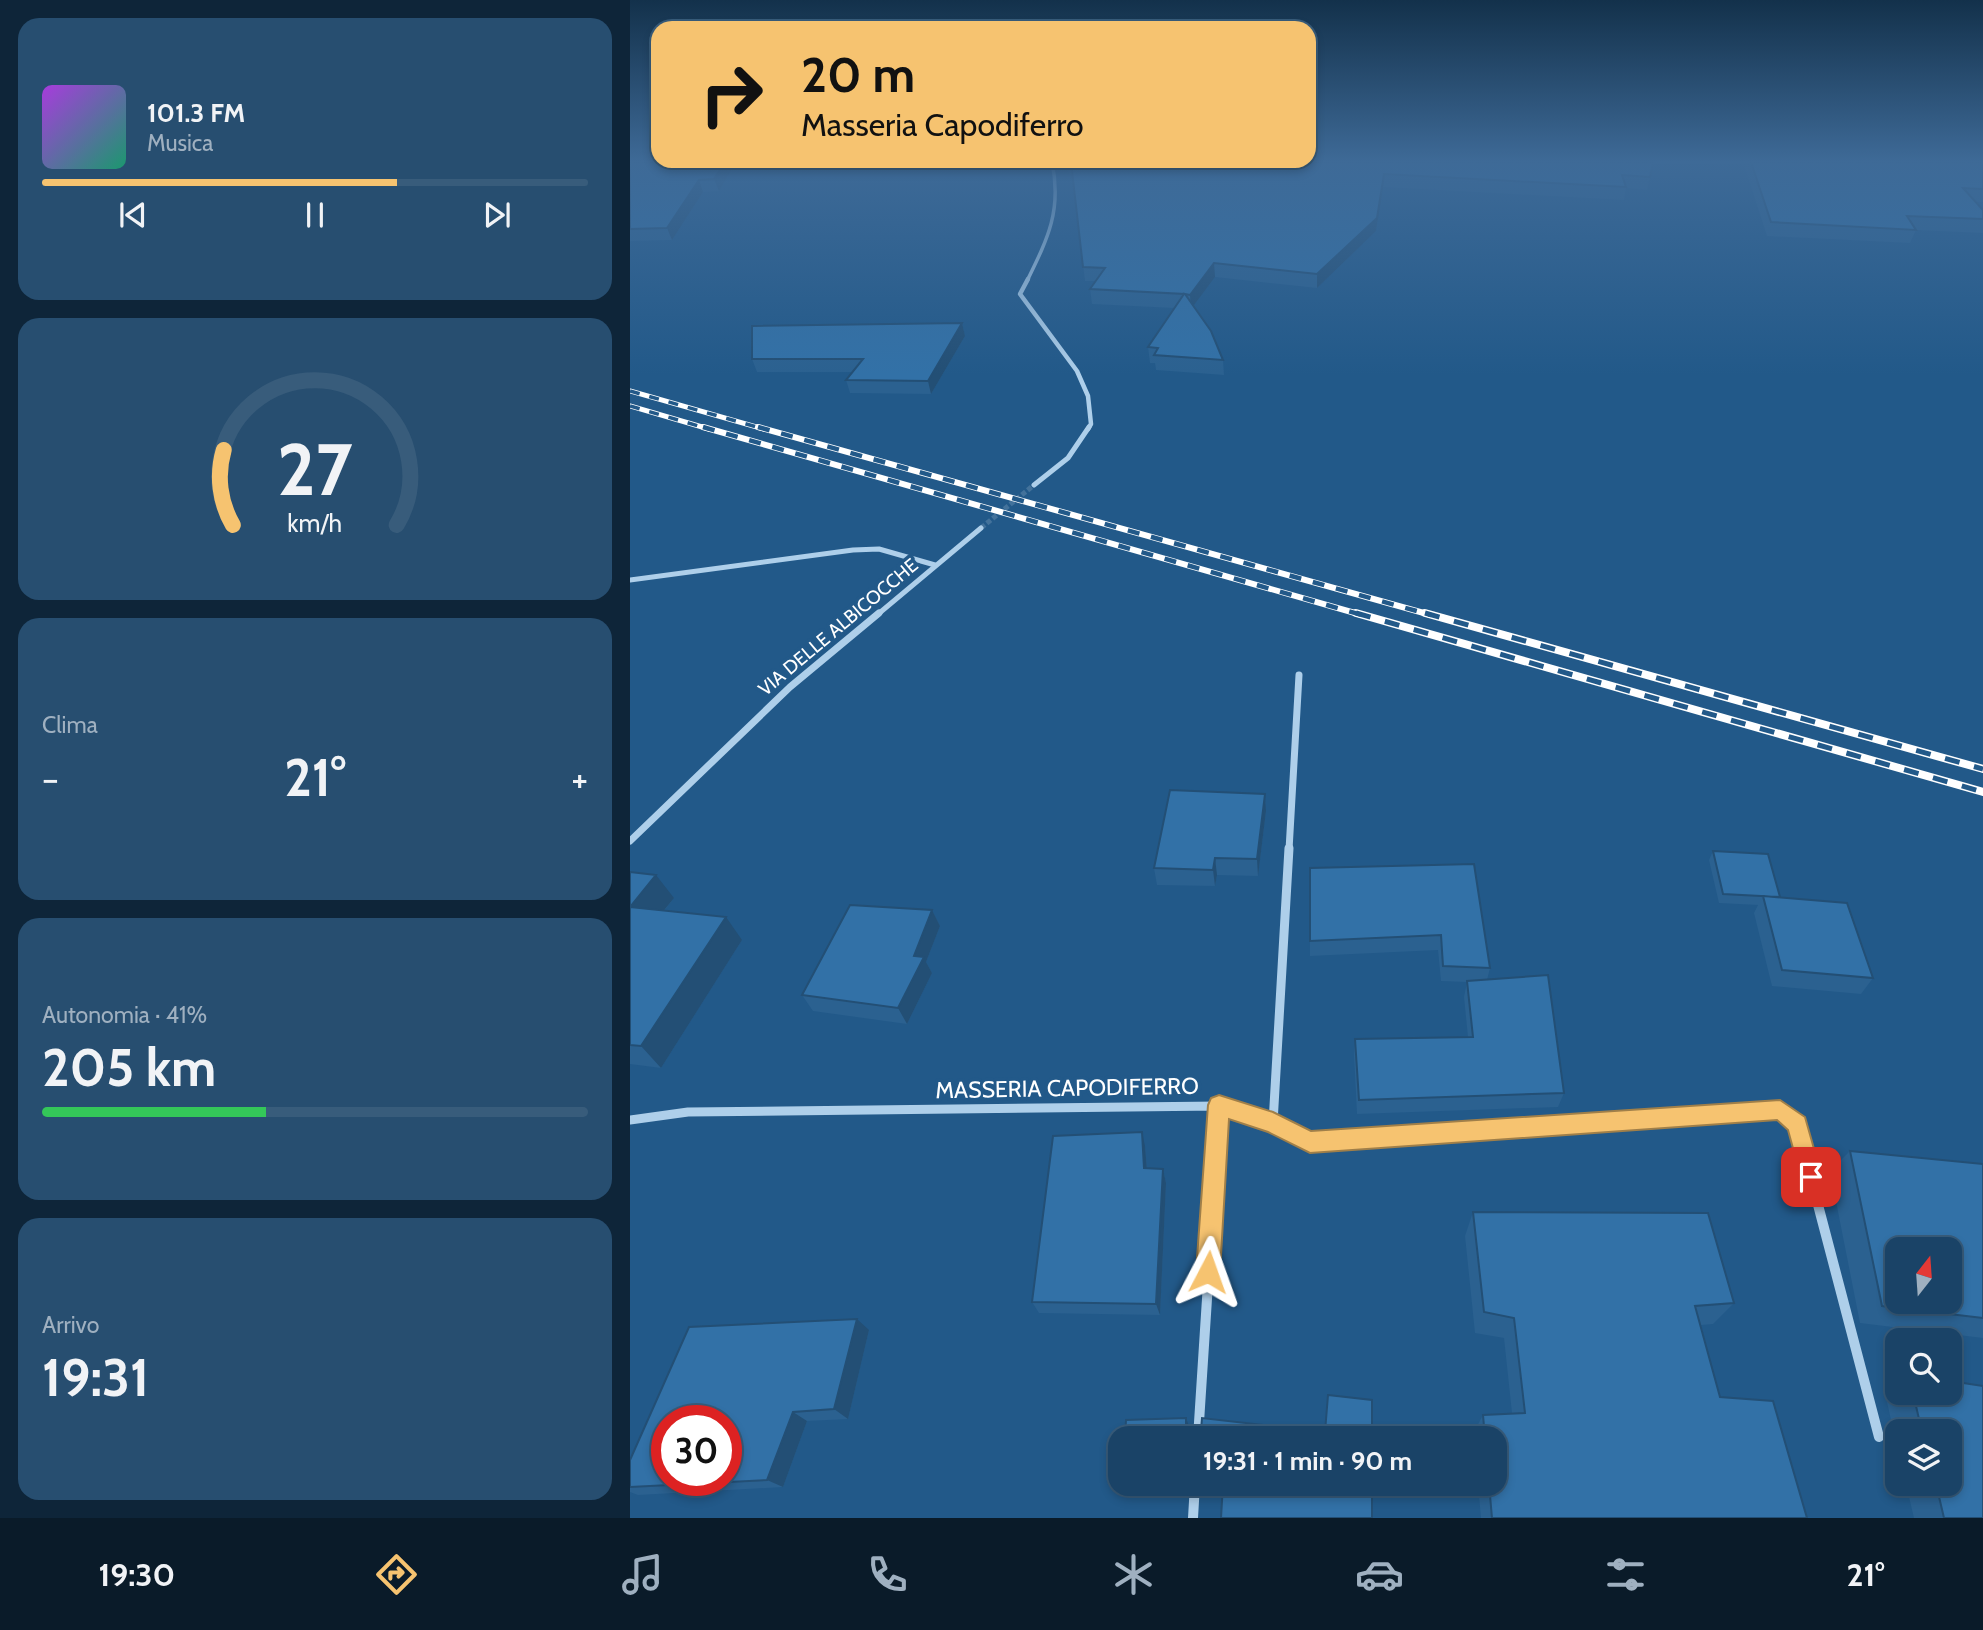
<!DOCTYPE html>
<html lang="it">
<head>
<meta charset="utf-8">
<style>
	body { margin:0; font-family:Cabin,sans-serif; background:#274e70; color:#f1f3f6; height:100vh; display:flex; flex-direction:column; font-size:26px; white-space:nowrap }
	* { box-sizing:border-box; margin:0 }
	p { font-size:23px; color:#9fb0c0 }
	.icon { flex:none; width:38px; height:38px; fill:none; stroke:currentColor; stroke-width:2; stroke-linecap:round; stroke-linejoin:round }
	.map { position:relative; flex:1; overflow:hidden }
	.details { display:flex; flex-direction:column; gap:18px; padding:18px; background:#0e2539; width:630px }
	.details>* { flex:none }
	.top-card { position:absolute; left:21px; top:21px; width:665px; height:147px; border-radius:21px; box-shadow:0 4px 10px #0003,0 0 0 2px #385c7b; background:#f6c370; color:#111; overflow:hidden }
	.needle { width:46px; rotate:17deg }
	.tools { position:absolute; left:1255px; top:1237px; display:grid; gap:14px }
	.tools a { display:grid; place-items:center; width:77px; height:77px; border-radius:14px; background:#1a4367; box-shadow:0 4px 10px #0003,0 0 0 2px #385c7b; font-size:35px }
	.speed { position:absolute; left:21px; top:1405px; display:flex; gap:14px; font-size:35px; font-weight:700; text-align:center }
	.speed>* { display:grid; place-content:center; width:91px; height:91px; border-radius:50%; background:#1a4367; box-shadow:0 4px 10px #0003,0 0 0 2px #385c7b; line-height:1 }
	.speed .limit { border:10px solid #d22; background:#fff; color:#111 }
	.pin { position:absolute; display:grid; place-items:center; width:60px; height:60px; color:#fff; margin:-30px; border-radius:14px; box-shadow:0 4px 10px #0006 }
	.me { position:absolute; width:77px; margin:-38px; rotate:4deg; stroke-linejoin:round; filter:drop-shadow(0 0 5px #0008) }
	.turn { display:flex; align-items:center; gap:24px; height:147px; padding:0 35px; font-size:32px }
	.turn .icon { width:91px; height:91px; stroke-width:2.5 }
	.turn b { display:block; font-size:49px; line-height:60px }
	.big { font-size:52px; font-weight:700; line-height:1.1 }
	.details .card { flex:1; display:flex; flex-direction:column; justify-content:center; gap:10px; min-width:0; padding:0 24px; border-radius:21px; background:#274e70 }
	.details .dial { align-items:center; gap:0 }
	.dial svg { height:182px; overflow:visible; fill:none; stroke:#385c7b; stroke-width:7; stroke-linecap:round; text-anchor:middle }
	.dial text { fill:#f1f3f6; stroke:none }
	.song { display:flex; align-items:center; gap:21px }
	.cover { width:84px; height:84px; border-radius:10px; background:linear-gradient(135deg,hsl(280 70% 55%),hsl(160 70% 35%)) }
	.played { height:7px; border-radius:4px; background:linear-gradient(90deg,#f6c370 65%,#385c7b 65%) }
	.keys { display:flex; justify-content:space-around; direction:ltr }
	.heat { display:flex; justify-content:space-between; align-items:center; font-size:38px; direction:ltr }
	.charge { height:10px; border-radius:5px; background:linear-gradient(90deg,#34c759 41%,#385c7b 0) }
	.trip { position:absolute; left:478px; top:1426px; width:399px; height:70px; border-radius:21px; background:#1a4367; box-shadow:0 4px 10px #0003,0 0 0 2px #385c7b; font-weight:700; line-height:70px; text-align:center }
	.tab-bar { display:flex; height:112px; justify-content:space-around; align-items:center; background:#0a1b29; color:#9fb0c0 }
	.tab-bar .icon { width:49px; height:49px }
	.tab-bar .active { color:#f6c370 }
	.tab-bar b { font-size:32px; color:#f1f3f6 }
	main { display:flex; flex:1; min-height:0 }
	.map>svg:first-child { display:block }
</style>
</head>
<body>
<main>
<section class="details">
<div class="card">
<div class="song"><i class="cover"></i><div><b>101.3 FM</b><p>Musica</p></div></div>
<div class="played"></div>
<div class="keys"><svg class="icon" aria-label="previous" viewBox="0 0 24 24"><path d="M18 5L8 12l10 7zM5 5v14"/></svg><svg class="icon" aria-label="pause" viewBox="0 0 24 24"><path d="M8 5v14M16 5v14"/></svg><svg class="icon" aria-label="next" viewBox="0 0 24 24"><path d="M6 5l10 7-10 7zM19 5v14"/></svg></div>
</div>
<div class="card dial"><svg viewBox="0 0 100 80">
<path d="M14 69A42 42 0 1 1 86 69"/>
<path d="M14 69A42 42 0 0 1 10 36" stroke="#f6c370"/>
<text x="50" y="56" font-size="32" font-weight="700">27</text>
<text x="50" y="72" font-size="11">km/h</text>
</svg></div>
<div class="card"><p>Clima</p>
<div class="heat"><a>−</a><b class="big">21°</b><a>+</a></div>
</div>
<div class="card"><p>Autonomia · 41%</p><b class="big">205 km</b><div class="charge"></div></div>
<div class="card"><p>Arrivo</p><b class="big">19:31</b></div>
</section>
<div class="map">
<svg width="1353" height="1518" viewBox="0 0 1353 1518">
	<rect width="100%" height="100%" fill="#225989"/>
	<g fill="none" stroke-linecap="round" stroke-linejoin="round">
		<!-- street-tunnel -->
		<path stroke="#43729b" stroke-width="5" stroke-dasharray="5 2.5" stroke-linecap="butt" d="M 351,528 L 404,485"/>
		<!-- street-far5 -->
		<path stroke="#aecfea" stroke-width="3.5" d="M 397,281 C 418,238 432,210 422,162"/>
		<!-- street-far4 -->
		<path stroke="#aecfea" stroke-width="4.5" d="M 398,279 L 390,294 L 447,371 L 458,396 L 461,424 L 458,429"/>
		<!-- street-far3 -->
		<path stroke="#aecfea" stroke-width="5" d="M 404,485 L 438,458 L 459,427
			M 0,580 L 223,550 L 249,549 L 305,565
			M 247,615 L 351,528"/>
		<!-- street-far2 -->
		<path stroke="#aecfea" stroke-width="7" d="M 0,841 L 160,687 L 249,613
			M 659,850 L 669,675"/>
		<!-- street-far1 -->
		<path stroke="#aecfea" stroke-width="9" d="M 0,1120 L 58,1112 L 589,1106 L 643,1123 L 680,1142 L 1150,1110 L 1167,1125 L 1172,1146
			M 643,1123 L 659,848
			M 586,1146 L 589,1106"/>
		<!-- street -->
		<path stroke="#aecfea" stroke-width="10" d="M 1172,1144 L 1249,1437
			M 568,1438 L 587,1144
			M 563,1518 L 565,1484"/>
		<!-- rail-far2 casing -->
		<g stroke="#fff" stroke-width="5">
			<path id="rail-far2" d="M 0,391 L 134,429
				M 0,406 L 79,429"/>
		</g>
		<!-- rail-far1 casing -->
		<g stroke="#fff" stroke-width="6">
			<path id="rail-far1" d="M 73,427 L 732,615
				M 128,427 L 801,615"/>
		</g>
		<!-- rail casing -->
		<g stroke="#fff" stroke-width="8">
			<path id="rail" d="M 726,613 L 1353,792
				M 795,613 L 1353,769"/>
		</g>
		<!-- rail-far2 -->
		<use href="#rail-far2" stroke="#225989" stroke-width="3.5" stroke-dasharray="10" stroke-linecap="butt"/>
		<!-- rail-far1 -->
		<use href="#rail-far1" stroke="#225989" stroke-width="4.5" stroke-dasharray="12" stroke-linecap="butt"/>
		<!-- rail -->
		<use href="#rail" stroke="#225989" stroke-width="5" stroke-dasharray="15" stroke-linecap="butt"/>
	</g>
	<!-- wall -->
	<path fill="#2b6190" d="M 0,162 L 106,162 L 89,191 L 73,192 L 42,240 L 0,241 Z
		M 437,162 L 1353,162 L 1353,202 L 1346,202 L 1353,210 L 1353,233 L 1286,230 L 1280,243 L 1137,236 L 1114,165 L 1023,163 L 1017,190 L 996,188 L 994,200 L 753,187 L 746,231 L 687,288 L 585,277 L 563,306 L 593,360 L 594,375 L 526,370 L 525,363 L 520,363 L 518,347 L 544,308 L 462,304 L 460,289 L 466,281 L 455,281 L 442,174 L 439,174 Z
		M 332,323 L 335,336 L 301,394 L 220,393 L 216,380 L 222,372 L 127,372 L 122,359 Z
		M 635,794 L 636,811 L 628,876 L 587,875 L 585,886 L 527,885 L 524,868 Z
		M 1083,851 L 1150,897 L 1243,978 L 1231,994 L 1142,986 L 1124,913 L 1128,905 L 1089,903 L 1079,860 Z
		M 844,864 L 860,968 L 857,980 L 934,1093 L 928,1107 L 727,1114 L 724,1054 L 725,1039 L 838,1037 L 834,997 L 837,982 L 811,981 L 808,950 L 680,956 L 680,868 Z
		M 0,872 L 44,898 L 34,911 L 112,940 L 31,1068 L 0,1064 Z
		M 302,910 L 310,926 L 296,962 L 302,973 L 277,1024 L 183,1011 L 172,995 Z
		M 515,1146 L 517,1168 L 533,1169 L 536,1183 L 530,1315 L 409,1313 L 402,1302 Z
		M 1220,1151 L 1353,1164 L 1353,1338 L 1230,1323 L 1200,1171 Z
		M 843,1212 L 1104,1303 L 1083,1324 L 1071,1325 L 1090,1397 L 1177,1518 L 851,1518 L 848,1484 L 864,1484 L 864,1438 L 844,1438 L 844,1432 L 853,1415 L 882,1413 L 874,1338 L 845,1333 L 835,1236 Z
		M 239,1330 L 218,1419 L 177,1421 L 153,1487 L 8,1495 L 0,1492 L 0,1460 Z
		M 1267,1381 L 1267,1393 L 1320,1393 L 1353,1518 L 1284,1518 L 1276,1484 L 1320,1484 L 1320,1432 L 1267,1432 L 1267,1446 L 1254,1389 Z
		M 494,1484 L 558,1484 L 557,1490 L 498,1490 Z
		M 570,1484 L 742,1484 L 593,1490 L 573,1490 Z"/>
	<!-- shaded-wall -->
	<path fill="#234f75" d="M 95,162 L 106,162 L 89,191 L 84,179 Z
		M 754,174 L 753,187 L 746,231 L 687,288 L 687,274 Z
		M 69,180 L 73,192 L 42,240 L 37,228 Z
		M 584,263 L 585,277 L 561,309 L 560,295 Z
		M 332,323 L 335,336 L 301,394 L 298,381 Z
		M 635,794 L 636,811 L 628,876 L 627,859 Z
		M 585,858 L 587,875 L 585,886 L 583,870 Z
		M 26,875 L 44,898 L 18,930 L 0,907 Z
		M 302,910 L 310,926 L 296,962 L 302,973 L 277,1024 L 268,1008 L 284,956 Z
		M 96,917 L 112,940 L 31,1068 L 11,1046 Z
		M 512,1132 L 515,1146 L 518,1182 L 514,1168 Z
		M 533,1169 L 536,1183 L 530,1315 L 526,1304 Z
		M 227,1319 L 239,1330 L 218,1419 L 204,1409 Z
		M 163,1412 L 177,1421 L 153,1487 L 137,1480 Z
		M 556,1418 L 561,1431 L 561,1438 L 556,1429 Z"/>
	<!-- building -->
	<path fill="#3271a7" stroke="#234f75" stroke-width="2" fill-rule="evenodd" d="M 0,162 L 95,162 L 84,179 L 69,180 L 37,228 L 0,229 Z
		M 441,162 L 1023,162 L 1020,177 L 992,175 L 996,187 L 754,174 L 747,218 L 687,274 L 584,263 L 560,295 L 555,294 L 581,331 L 593,360 L 524,355 L 528,348 L 518,347 L 554,294 L 460,289 L 475,268 L 453,267 Z
		M 1121,162 L 1353,162 L 1353,189 L 1333,188 L 1353,210 L 1353,219 L 1277,216 L 1286,230 L 1141,222 Z
		M 332,323 L 298,381 L 216,380 L 233,359 L 122,359 L 122,326 Z
		M 540,790 L 635,794 L 627,859 L 585,858 L 583,870 L 524,868 Z
		M 1083,851 L 1138,854 L 1150,897 L 1093,894 Z
		M 844,864 L 860,968 L 813,966 L 811,935 L 680,941 L 680,868 Z
		M 0,872 L 26,875 L 0,907 Z
		M 1133,896 L 1217,903 L 1243,978 L 1152,970 Z
		M 220,905 L 302,910 L 284,956 L 294,957 L 268,1008 L 172,995 Z
		M 0,907 L 96,917 L 11,1046 L 0,1045 Z
		M 918,975 L 934,1093 L 729,1100 L 725,1039 L 843,1037 L 837,981 Z
		M 512,1132 L 514,1168 L 533,1169 L 526,1304 L 402,1302 L 423,1136 Z
		M 1220,1151 L 1353,1164 L 1353,1318 L 1252,1306 ZM 1267,1250 L 1320,1250 L 1320,1302 L 1267,1302 Z
		M 843,1212 L 1078,1213 L 1104,1303 L 1065,1306 L 1090,1397 L 1143,1401 L 1177,1518 L 862,1518 L 859,1484 L 864,1484 L 864,1438 L 855,1438 L 853,1415 L 895,1413 L 884,1318 L 854,1312 Z
		M 227,1319 L 204,1409 L 163,1412 L 137,1480 L 0,1487 L 0,1460 L 59,1327 ZM 37,1421 L 96,1421 L 96,1480 L 37,1480 Z
		M 1320,1381 L 1353,1386 L 1353,1518 L 1314,1518 L 1306,1484 L 1320,1484 L 1320,1432 L 1292,1432 L 1283,1393 L 1320,1393 Z
		M 698,1395 L 742,1400 L 742,1438 L 495,1438 L 496,1420 L 556,1418 L 556,1429 L 564,1434 L 571,1430 L 572,1418 L 695,1432 Z
		M 593,1484 L 742,1484 L 742,1518 L 591,1518 Z"/>
	<!-- sky -->
	<linearGradient id="sky" x2="0" y2="1"><stop stop-color="#13314b"/><stop offset="0.43" stop-color="#3e6a97"/><stop offset="1" stop-color="#3e6a97" stop-opacity="0"/></linearGradient>
	<rect width="1353" height="375" fill="url(#sky)"/>
	<!-- route -->
	<path fill="#f6c370" stroke="#a07f49" stroke-width="2" d="M 589,1095 L 643,1112 L 681,1131 L 1150,1100 L 1175,1117 L 1192,1177 L 1188,1185 L 1181,1188 L 1173,1185 L 1158,1130 L 1147,1120 L 680,1153 L 638,1132 L 599,1119 L 590,1272 L 587,1280 L 578,1284 L 570,1280 L 566,1272 L 578,1105 L 581,1098 Z"/>
	<g text-anchor="middle" dominant-baseline="central" stroke-width="7" stroke-linejoin="round" paint-order="stroke">
		<!-- street labels -->
		<g font-size="19" fill="#fff" stroke="#225989">
			<text transform="translate(208 627) rotate(-40)">VIA DELLE ALBICOCCHE</text>
		</g>
		<!-- near-street labels -->
		<g font-size="23" fill="#fff" stroke="#225989">
			<text transform="translate(437 1088) rotate(-1)">MASSERIA CAPODIFERRO</text>
		</g>
	</g>
</svg>
<div class="tools">
<a><svg class="needle" viewBox="-14 -14 28 28"><path d="M0-13l5 13h-10z" fill="#e53935"/><path d="M0 13l5-13h-10z" fill="#9fb0c0"/></svg></a>
<a><svg class="icon" aria-label="search" viewBox="0 0 24 24"><circle cx="10" cy="10" r="6"/><path d="M15 15l6 6"/></svg></a>
<a><svg class="icon" aria-label="layers" viewBox="0 0 24 24"><path d="M12 4l9 5-9 5-9-5zM3 14l9 5 9-5"/></svg></a>
</div>
<div class="speed"><div class="limit">30</div></div>
<div class="pin" style="left:1181px;top:1177px;background:#d93025"><svg class="icon" aria-label="arrive" viewBox="0 0 24 24"><path d="M6 21V4h12l-3 4 3 4H6"/></svg></div>
<svg class="me" style="left:578px;top:1272px" viewBox="-20 -20 40 40"><path d="M0-17L14 15 0 8-14 15z" fill="#f6c370" stroke="#fff" stroke-width="4"/></svg>
<div class="trip">19:31 · 1 min · 90 m</div>
<div class="top-card">
<div class="turn"><svg class="icon" aria-label="right" viewBox="0 0 24 24"><path d="M7 20v-9h11M14 6l5 5-5 5"/></svg><div><b>20 m</b>Masseria Capodiferro</div></div>
</div>
</div>
</main>
<nav class="tab-bar">
<b>19:30</b>
<svg class="icon active" aria-label="directions" viewBox="0 0 24 24"><path d="M12 3l9 9-9 9-9-9zM9 14v-3h6M13 9l2 2-2 2"/></svg>
<svg class="icon" aria-label="music" viewBox="0 0 24 24"><path d="M9 18V5l10-2v13"/><circle cx="6" cy="18" r="3"/><circle cx="16" cy="16" r="3"/></svg>
<svg class="icon" aria-label="phone" viewBox="0 0 24 24"><path d="M5 4h4l2 5-3 2q2 4 5 5l2-3 5 2v4C11 20 4 13 5 4z"/></svg>
<svg class="icon" aria-label="climate" viewBox="0 0 24 24"><path d="M12 3v18M4 7l16 10M4 17L20 7"/></svg>
<svg class="icon" aria-label="car" viewBox="0 0 24 24"><path d="M5 17H2v-5l4-1 3-4h7l3 4 3 1v5h-3M9 17h6M6 11h13"/><circle cx="7" cy="17" r="2"/><circle cx="17" cy="17" r="2"/></svg>
<svg class="icon" aria-label="filters" viewBox="0 0 24 24"><path d="M4 7h16M4 17h16"/><circle cx="9" cy="7" r="2"/><circle cx="15" cy="17" r="2"/></svg>
<b>21°</b>
</nav>
</body>
</html>
